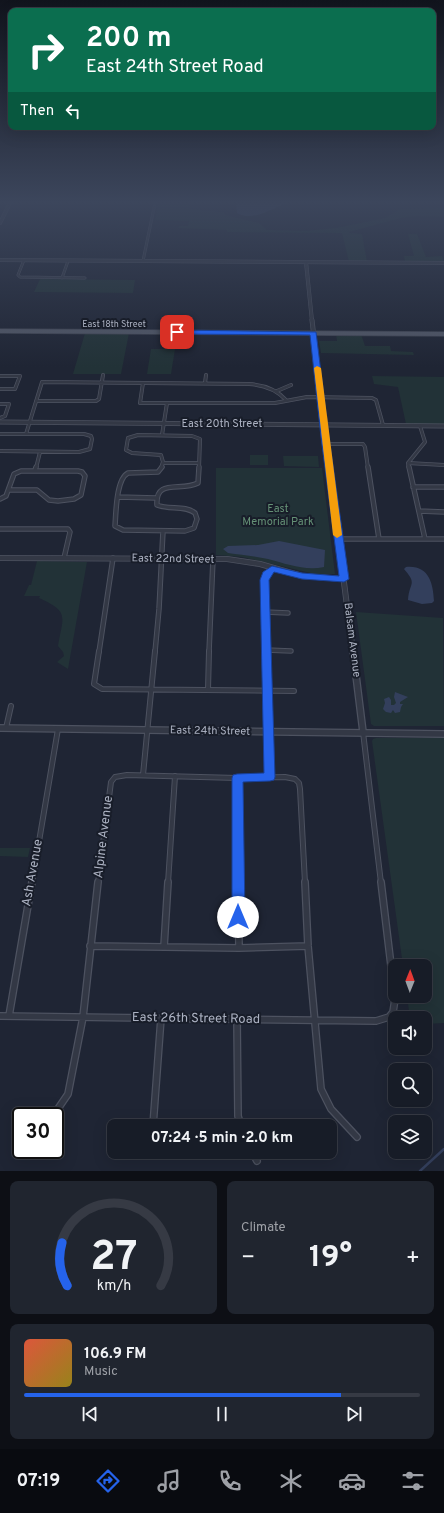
<!DOCTYPE html>
<html lang="en">
<head>
<meta charset="utf-8">
<style>
	body { margin:0; font-family:Overpass,sans-serif; background:#20252f; color:#f1f3f6; height:100vh; display:flex; flex-direction:column; font-size:15px; white-space:nowrap }
	* { box-sizing:border-box; margin:0 }
	p { font-size:13px; color:#9ea1a7 }
	.icon { flex:none; width:22px; height:22px; fill:none; stroke:currentColor; stroke-width:2; stroke-linecap:round; stroke-linejoin:round }
	.map { position:relative; height:1171px; overflow:hidden }
	.panel { display:flex; flex-direction:column; gap:10px; padding:10px; background:#0d0f15; flex:1 }
	.panel>* { flex:none }
	.banner { position:absolute; left:8px; top:8px; width:428px; height:122px; border-radius:8px; box-shadow:0 4px 16px #0002,0 0 0 1px #363a44; background:#0b6e4f; color:#fff; overflow:hidden }
	.needle { width:26px; rotate:1deg }
	.buttons { position:absolute; left:388px; top:959px; display:grid; gap:8px }
	.buttons a { display:grid; place-items:center; width:44px; height:44px; border-radius:8px; background:#171c27; box-shadow:0 4px 16px #0002,0 0 0 1px #363a44; font-size:20px }
	.speed { position:absolute; left:12px; top:1107px; display:flex; gap:8px; font-size:20px; font-weight:700; text-align:center }
	.speed>* { display:grid; place-content:center; width:52px; height:52px; border-radius:50%; background:#171c27; box-shadow:0 4px 16px #0002,0 0 0 1px #363a44; line-height:1 }
	.speed .limit { border:2px solid #111; border-radius:6px; background:#fff; color:#111 }
	.pin { position:absolute; display:grid; place-items:center; width:34px; height:34px; color:#fff; margin:-17px; border-radius:8px; box-shadow:0 2px 6px #0006 }
	.me { position:absolute; width:44px; margin:-22px; rotate:0deg; stroke-linejoin:round; filter:drop-shadow(0 0 3px #0008) }
	.turn { display:flex; align-items:center; gap:14px; height:84px; padding:0 12px; font-size:18px }
	.turn .icon { width:52px; height:52px; stroke-width:2.5 }
	.turn b { display:block; font-size:28px; line-height:34px }
	.then { display:flex; align-items:center; height:38px; padding:0 12px; background:#0003; gap:8px; font-size:15px }
	.big { font-size:30px; font-weight:700; line-height:1.1 }
	.panel .card { flex:1; display:flex; flex-direction:column; justify-content:center; gap:6px; min-width:0; padding:0 14px; border-radius:8px; background:#20252f }
	.panel .dial { align-items:center; gap:0 }
	.dial svg { height:104px; overflow:visible; fill:none; stroke:#363a44; stroke-width:7; stroke-linecap:round; text-anchor:middle }
	.dial text { fill:#f1f3f6; stroke:none }
	.song { display:flex; align-items:center; gap:12px }
	.cover { width:48px; height:48px; border-radius:6px; background:linear-gradient(135deg,hsl(10 70% 55%),hsl(50 70% 35%)) }
	.played { height:4px; border-radius:2px; background:linear-gradient(90deg,#2563eb 80%,#363a44 80%) }
	.keys { display:flex; justify-content:space-around; direction:ltr }
	.heat { display:flex; justify-content:space-between; align-items:center; font-size:22px; direction:ltr }
	.panel .tiles { flex:1; display:grid; gap:10px; grid-template-columns:1fr 1fr }
	.card:last-child { grid-column:span 2 }
	.trip { position:absolute; left:107px; top:1119px; width:230px; height:40px; border-radius:8px; background:#171c27; box-shadow:0 4px 16px #0002,0 0 0 1px #363a44; font-weight:700; line-height:40px; text-align:center }
	.tabs { display:flex; height:64px; justify-content:space-around; align-items:center; background:#090b10; color:#9ea1a7 }
	.tabs .icon { width:28px; height:28px }
	.tabs .current { color:#2563eb }
	.tabs b { font-size:18px; color:#f1f3f6 }
	.map>svg:first-child { display:block }
</style>
</head>
<body>
<div class="map">
<svg width="444" height="1171" viewBox="0 0 444 1171">
	<rect width="100%" height="100%" fill="#1f2534"/>
	<!-- green -->
	<path fill="#223237" d="M 158,203 L 190,203 L 190,209 L 224,212 L 225,215 L 259,223 L 267,230 L 306,231 L 336,228 L 385,218 L 400,209 L 444,208 L 444,217 L 417,216 L 401,218 L 349,232 L 350,233 L 362,234 L 367,262 L 349,262 L 342,233 L 227,232 L 227,230 L 178,228 L 179,226 L 188,226 L 189,221 L 155,220 Z
		M 408,234 L 417,234 L 426,257 L 442,256 L 444,262 L 405,262 L 404,256 L 414,256 Z
		M 40,279 L 135,280 L 133,293 L 34,292 Z
		M 85,333 L 129,333 L 121,374 L 73,374 Z
		M 336,334 L 361,334 L 365,346 L 390,346 L 391,351 L 413,352 L 414,355 L 321,353 L 319,341 L 337,341 Z
		M 151,349 L 175,349 L 171,374 L 147,374 Z
		M 372,376 L 444,377 L 444,424 L 406,424 L 398,387 L 374,384 Z
		M 250,455 L 268,455 L 268,465 L 250,465 Z
		M 283,456 L 318,456 L 319,467 L 284,466 Z
		M 216,468 L 322,468 L 335,574 L 315,574 L 242,557 L 216,555 Z
		M 37,561 L 87,562 L 68,669 L 57,662 L 64,656 L 63,652 L 58,646 C 63,616 70,612 39,598 L 40,596 L 24,596 L 29,585 L 31,585 Z
		M 356,612 L 443,618 L 444,726 L 374,726 L 371,724 Z
		M 376,738 L 444,738 L 444,1023 L 425,1024 L 425,1018 L 410,1018 L 407,996 L 425,996 L 425,966 L 403,966 L 372,741 L 373,739 Z
		M 0,848 L 30,848 L 28,857 L 0,856 Z"/>
	<!-- water -->
	<path fill="#333f5c" d="M 236,203 L 286,203 C 272,209 252,222 237,213 Z
		M 279,541 L 325,550 L 324,567 C 305,571 287,564 268,559 C 255,556 241,555 228,553 L 223,549 L 228,546 L 258,545 Z
		M 406,567 C 429,565 433,583 434,601 L 432,603 L 422,604 L 408,600 C 409,582 418,585 404,569 Z
		M 395,692 L 408,697 L 400,702 L 400,704 L 403,704 L 401,707 L 400,712 L 395,713 L 393,710 L 391,713 L 386,712 L 383,709 L 385,703 L 384,699 L 389,697 L 391,700 L 391,705 L 394,705 L 396,703 L 394,697 Z"/>
	<g fill="none" stroke-linecap="round" stroke-linejoin="round">
		<!-- stream -->
		<path stroke="#333f5c" stroke-width="2.5" d="M 420,1171 L 444,1149"/>
		<!-- minor-far4 casing -->
		<g stroke="#4d5260" stroke-width="3">
			<path id="minor-far4" d="M 24,260 L 18,275 L 20,277 L 85,278
				M 143,261 L 155,203
				M 62,278 L 68,261"/>
		</g>
		<!-- minor-far3 casing -->
		<g stroke="#4d5260" stroke-width="4">
			<path id="minor-far3" d="M 0,376 L 20,376 L 15,389 L 0,389
				M 143,383 L 140,403 L 275,403 L 307,397 L 372,398 L 376,400 L 383,425
				M 205,383 L 206,375
				M 277,391 L 291,385
				M 36,401 L 96,401 L 99,399 L 103,375
				M 0,404 L 9,404 L 5,416 L 0,418
				M 0,434 L 84,434 L 91,436 L 92,439 L 90,449 L 79,452 L 0,451
				M 26,434 L 42,382 L 249,384 C 264,385 276,389 286,400
				M 162,435 L 167,403
				M 326,444 L 363,444 L 365,447 L 368,468
				M 163,463 L 199,463
				M 408,463 L 444,465
				M 36,468 L 40,452
				M 161,468 L 163,462 L 161,455 L 132,453 L 126,450 L 128,438 L 138,435 L 192,436 L 200,439 L 199,468
				M 409,468 L 408,463 L 425,442 L 420,426"/>
		</g>
		<!-- minor-far2 casing -->
		<g stroke="#4d5260" stroke-width="5.5">
			<path id="minor-far2" d="M 162,467 L 158,472 L 128,473 C 116,479 116,513 115,526 L 123,530 L 185,531 L 194,528 L 197,519 L 195,513 C 185,505 169,510 157,505 C 155,478 181,492 198,483 L 199,467
				M 368,467 L 379,539
				M 409,467 L 425,539
				M 35,470 L 36,467
				M 413,487 L 444,487
				M 118,497 L 156,498
				M 0,499 L 6,496 L 14,474 L 21,471 L 78,471 L 82,472 L 85,476 L 81,495 L 74,499 L 58,501 L 49,500 L 37,490 L 9,490
				M 419,511 L 444,512
				M 0,529 L 68,529 L 70,532 L 64,558
				M 338,539 L 444,539
				M 265,612 L 288,613
				M 266,650 L 291,651
				M 99,652 L 113,558
				M 155,652 L 159,609 L 163,531
				M 209,652 L 213,559
				M 266,652 L 264,579 L 266,574 L 272,568"/>
		</g>
		<!-- minor-far1 casing -->
		<g stroke="#4d5260" stroke-width="6">
			<path id="minor-far1" d="M 99,651 L 94,684 L 102,689 L 294,691
				M 266,651 L 270,777
				M 208,690 L 209,651
				M 6,728 L 11,706
				M 363,732 L 381,883
				M 143,775 L 155,651
				M 237,778 L 238,883
				M 32,883 L 58,729
				M 98,883 L 111,782 L 115,777 L 127,775 L 237,778 L 285,777 L 295,779 L 299,783 L 300,789 L 305,883
				M 168,883 L 175,776"/>
		</g>
		<!-- minor casing -->
		<g stroke="#4d5260" stroke-width="8">
			<path id="minor" d="M 238,882 L 239,948
				M 305,882 L 308,946 L 321,1089 L 331,1109 L 357,1137
				M 90,946 L 239,948 L 308,946
				M 164,947 L 168,882
				M 0,1016 L 376,1021 L 389,1017 L 393,1012 L 395,999 L 381,882
				M 9,1016 L 32,882
				M 237,1019 L 238,1116 L 241,1126
				M 53,1116 L 68,1094 L 83,1017 L 98,882
				M 153,1126 L 161,1018
				M 252,1152 L 257,1161"/>
		</g>
		<!-- tertiary-far3 casing -->
		<g stroke="#4d5260" stroke-width="4">
			<path id="tertiary-far3" d="M 0,223 L 10,203
				M 0,260 L 444,263
				M 306,262 L 312,321"/>
		</g>
		<!-- tertiary-far2 casing -->
		<g stroke="#4d5260" stroke-width="5">
			<path id="tertiary-far2" d="M 312,320 L 329,468
				M 0,422 L 444,426"/>
		</g>
		<!-- tertiary-far1 casing -->
		<g stroke="#4d5260" stroke-width="6">
			<path id="tertiary-far1" d="M 329,467 L 353,652
				M 0,558 L 227,559 L 260,564 L 302,576 L 344,579"/>
		</g>
		<!-- tertiary casing -->
		<g stroke="#4d5260" stroke-width="8">
			<path id="tertiary" d="M 353,651 L 363,732
				M 0,728 L 444,734"/>
		</g>
		<!-- primary casing -->
		<g stroke="#3c414f" stroke-width="5.5">
			<path id="primary" d="M 0,331 L 444,334"/>
		</g>
		<!-- minor-far4 -->
		<use href="#minor-far4" stroke="#333845" stroke-width="2"/>
		<!-- minor-far3 -->
		<use href="#minor-far3" stroke="#333845" stroke-width="2.5"/>
		<!-- minor-far2 -->
		<use href="#minor-far2" stroke="#333845" stroke-width="3.5"/>
		<!-- minor-far1 -->
		<use href="#minor-far1" stroke="#333845" stroke-width="4"/>
		<!-- minor -->
		<use href="#minor" stroke="#333845" stroke-width="5.5"/>
		<!-- tertiary-far3 -->
		<use href="#tertiary-far3" stroke="#333845" stroke-width="3"/>
		<!-- tertiary-far2 -->
		<use href="#tertiary-far2" stroke="#333845" stroke-width="3.5"/>
		<!-- tertiary-far1 -->
		<use href="#tertiary-far1" stroke="#333845" stroke-width="4.5"/>
		<!-- tertiary -->
		<use href="#tertiary" stroke="#333845" stroke-width="5.5"/>
		<!-- primary -->
		<use href="#primary" stroke="#505665" stroke-width="4"/>
	</g>
	<!-- sky -->
	<linearGradient id="sky" x2="0" y2="1"><stop stop-color="#11141d"/><stop offset="0.55" stop-color="#3c465c"/><stop offset="1" stop-color="#3c465c" stop-opacity="0"/></linearGradient>
	<rect width="444" height="367" fill="url(#sky)"/>
	<!-- route -->
	<path fill="#2563eb" stroke="#184099" d="M 177,330 L 316,332 L 329,437 L 349,579 L 344,582 L 302,579 L 274,572 L 269,580 L 275,777 L 274,780 L 270,781 L 243,782 L 245,917 L 243,921 L 238,922 L 234,921 L 232,917 L 232,778 L 233,775 L 237,774 L 264,773 L 260,580 L 263,572 L 272,566 L 302,573 L 339,576 L 321,437 L 310,335 L 175,334 L 174,332 Z"/>
	<!-- slow -->
	<path fill="#f59e0b" d="M 317,366 L 321,368 L 342,535 L 337,538 L 333,535 L 314,368 Z"/>
	<g text-anchor="middle" dominant-baseline="central" stroke-width="4" stroke-linejoin="round" paint-order="stroke">
		<!-- far-street labels -->
		<g font-size="9" fill="#acb2c2" stroke="#181d29">
			<text x="114" y="324">East 18th Street</text>
		</g>
		<!-- street labels -->
		<g font-size="11" fill="#acb2c2" stroke="#181d29">
			<text x="222" y="424">East 20th Street</text>
			<text transform="translate(173 559) rotate(1)">East 22nd Street</text>
			<text transform="translate(352 640) rotate(83)">Balsam Avenue</text>
			<text transform="translate(210 731) rotate(1)">East 24th Street</text>
		</g>
		<!-- park labels -->
		<g font-size="11" fill="#659176" stroke="#181d29">
			<text x="278" y="509">East<tspan x="278" dy="13">Memorial Park</tspan></text>
		</g>
		<!-- near-street labels -->
		<g font-size="13" fill="#acb2c2" stroke="#181d29">
			<text transform="translate(104 837) rotate(-83)">Alpine Avenue</text>
			<text transform="translate(33 873) rotate(-80)">Ash Avenue</text>
			<text transform="translate(196 1019) rotate(1)">East 26th Street Road</text>
		</g>
	</g>
</svg>
<div class="buttons">
<a><svg class="needle" viewBox="-14 -14 28 28"><path d="M0-13l5 13h-10z" fill="#e53935"/><path d="M0 13l5-13h-10z" fill="#9ea1a7"/></svg></a>
<a><svg class="icon" aria-label="sound" viewBox="0 0 24 24"><path d="M4 9h4l5-4v14l-5-4H4zM17 9q2 3 0 6"/></svg></a>
<a><svg class="icon" aria-label="search" viewBox="0 0 24 24"><circle cx="10" cy="10" r="6"/><path d="M15 15l6 6"/></svg></a>
<a><svg class="icon" aria-label="layers" viewBox="0 0 24 24"><path d="M12 4l9 5-9 5-9-5zM3 14l9 5 9-5"/></svg></a>
</div>
<div class="speed"><div class="limit">30</div></div>
<div class="pin" style="left:177px;top:332px;background:#d93025"><svg class="icon" aria-label="arrive" viewBox="0 0 24 24"><path d="M6 21V4h12l-3 4 3 4H6"/></svg></div>
<svg class="me" style="left:238px;top:917px" viewBox="-20 -20 40 40"><circle r="19" fill="#fff"/><path d="M0-13L10 11 0 6-10 11z" fill="#2563eb"/></svg>
<div class="trip">07:24 · 5 min · 2.0 km</div>
<div class="banner">
<div class="turn"><svg class="icon" aria-label="right" viewBox="0 0 24 24"><path d="M7 20v-9h11M14 6l5 5-5 5"/></svg><div><b>200 m</b>East 24th Street Road</div></div>
<div class="then">Then<svg class="icon" aria-label="left" viewBox="0 0 24 24"><path d="M17 20v-9H6M10 6l-5 5 5 5"/></svg></div>
</div>
</div>
<section class="panel">
<div class="tiles">
<div class="card dial"><svg viewBox="0 0 100 80">
<path d="M14 69A42 42 0 1 1 86 69"/>
<path d="M14 69A42 42 0 0 1 10 36" stroke="#2563eb"/>
<text x="50" y="56" font-size="32" font-weight="700">27</text>
<text x="50" y="72" font-size="11">km/h</text>
</svg></div>
<div class="card"><p>Climate</p>
<div class="heat"><a>−</a><b class="big">19°</b><a>+</a></div>
</div>
<div class="card">
<div class="song"><i class="cover"></i><div><b>106.9 FM</b><p>Music</p></div></div>
<div class="played"></div>
<div class="keys"><svg class="icon" aria-label="previous" viewBox="0 0 24 24"><path d="M18 5L8 12l10 7zM5 5v14"/></svg><svg class="icon" aria-label="pause" viewBox="0 0 24 24"><path d="M8 5v14M16 5v14"/></svg><svg class="icon" aria-label="next" viewBox="0 0 24 24"><path d="M6 5l10 7-10 7zM19 5v14"/></svg></div>
</div>
</div>
</section>
<nav class="tabs">
<b>07:19</b>
<svg class="icon current" aria-label="directions" viewBox="0 0 24 24"><path d="M12 3l9 9-9 9-9-9zM9 14v-3h6M13 9l2 2-2 2"/></svg>
<svg class="icon" aria-label="music" viewBox="0 0 24 24"><path d="M9 18V5l10-2v13"/><circle cx="6" cy="18" r="3"/><circle cx="16" cy="16" r="3"/></svg>
<svg class="icon" aria-label="phone" viewBox="0 0 24 24"><path d="M5 4h4l2 5-3 2q2 4 5 5l2-3 5 2v4C11 20 4 13 5 4z"/></svg>
<svg class="icon" aria-label="climate" viewBox="0 0 24 24"><path d="M12 3v18M4 7l16 10M4 17L20 7"/></svg>
<svg class="icon" aria-label="car" viewBox="0 0 24 24"><path d="M5 17H2v-5l4-1 3-4h7l3 4 3 1v5h-3M9 17h6M6 11h13"/><circle cx="7" cy="17" r="2"/><circle cx="17" cy="17" r="2"/></svg>
<svg class="icon" aria-label="filters" viewBox="0 0 24 24"><path d="M4 7h16M4 17h16"/><circle cx="9" cy="7" r="2"/><circle cx="15" cy="17" r="2"/></svg>
</nav>
</body>
</html>
